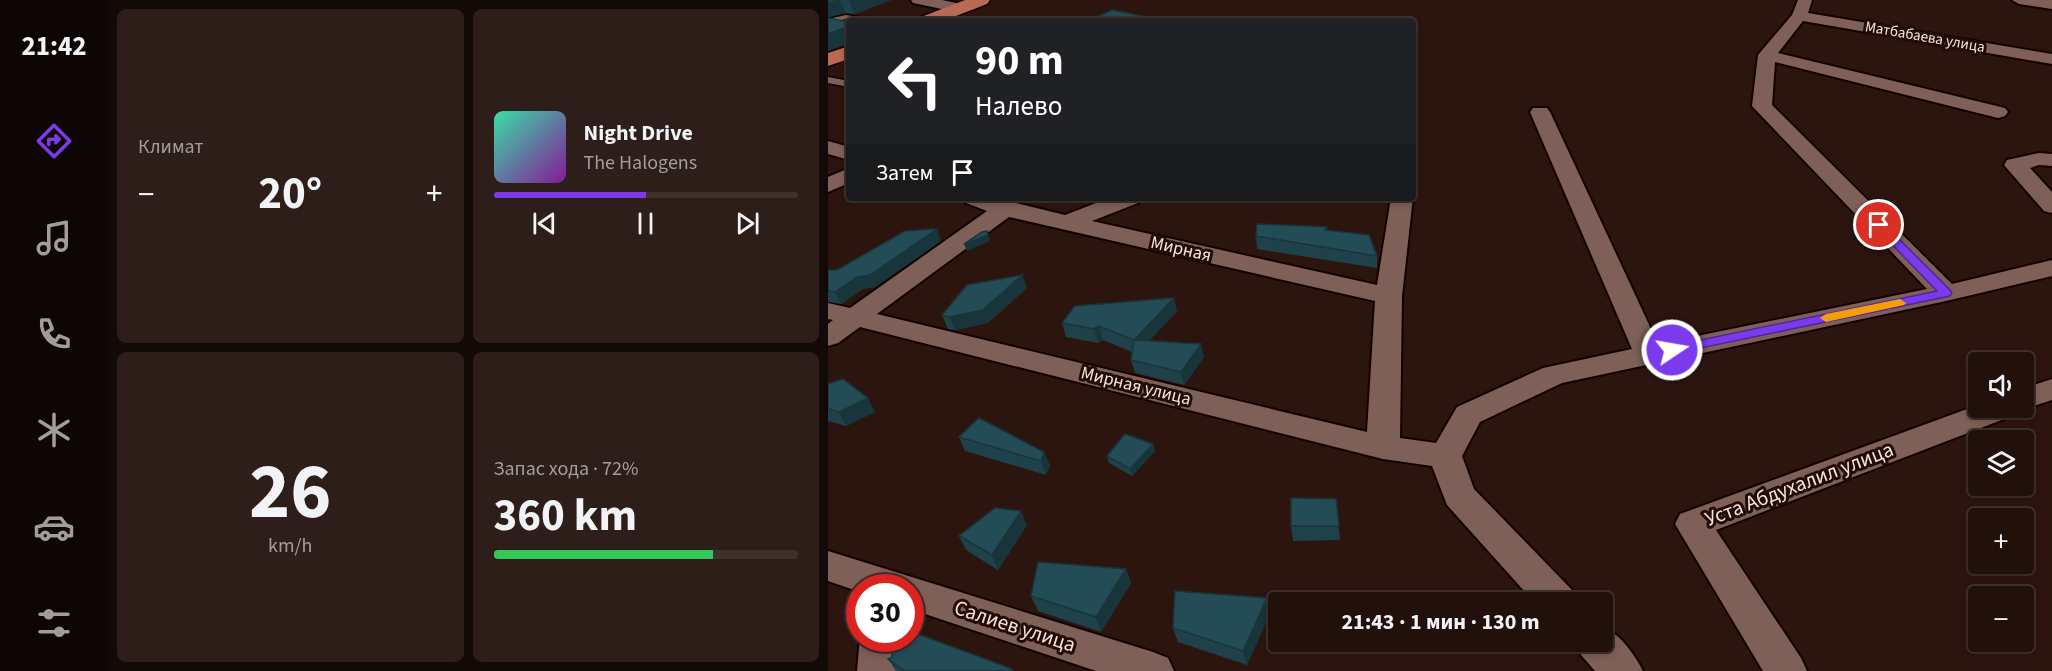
<!DOCTYPE html>
<html lang="ru">
<head>
<meta charset="utf-8">
<style>
	body { margin:0; font-family:"Source Sans 3",sans-serif; background:#2e1e19; color:#f1f3f6; height:100vh; display:flex; flex-direction:column; font-size:22px; white-space:nowrap }
	* { box-sizing:border-box; margin:0 }
	p { font-size:20px; color:#a29d9d }
	.icon { flex:none; width:33px; height:33px; fill:none; stroke:currentColor; stroke-width:2; stroke-linecap:round; stroke-linejoin:round }
	.map { position:relative; flex:1; overflow:hidden }
	.side { display:flex; flex-direction:column; gap:9px; padding:9px; background:#130906; width:720px }
	.side>* { flex:none }
	.hud { position:absolute; left:18px; top:18px; width:570px; height:183px; border-radius:6px; box-shadow:0 3px 9px #0003,0 0 0 2px #3f302c; background:#202124; color:#fff; overflow:hidden }
	.tools { position:absolute; left:1140px; top:352px; display:grid; gap:12px }
	.tools a { display:grid; place-items:center; width:66px; height:66px; border-radius:6px; background:#22100b; box-shadow:0 3px 9px #0003,0 0 0 2px #3f302c; font-size:30px }
	.speed { position:absolute; left:18px; top:574px; display:flex; gap:12px; font-size:30px; font-weight:700; text-align:center }
	.speed>* { display:grid; place-content:center; width:78px; height:78px; border-radius:50%; background:#22100b; box-shadow:0 3px 9px #0003,0 0 0 2px #3f302c; line-height:1 }
	.speed .limit { border:9px solid #d22; background:#fff; color:#111 }
	.pin { position:absolute; display:grid; place-items:center; width:51px; height:51px; color:#fff; margin:-26px; border:3px solid #fff; border-radius:50%; box-shadow:0 2px 6px #0007 }
	.me { position:absolute; width:66px; margin:-33px; rotate:78deg; stroke-linejoin:round; filter:drop-shadow(0 0 4px #0008) }
	.turn { display:flex; align-items:center; gap:21px; height:126px; padding:0 30px; font-size:27px }
	.turn .icon { width:78px; height:78px; stroke-width:2.5 }
	.turn b { display:block; font-size:42px; line-height:51px }
	.then { display:flex; align-items:center; height:57px; padding:0 30px; background:#0003; gap:12px; font-size:22px }
	.big { font-size:45px; font-weight:700; line-height:1.1 }
	.side .card { flex:1; display:flex; flex-direction:column; justify-content:center; gap:9px; min-width:0; padding:0 21px; border-radius:9px; background:#2e1e19 }
	.side .dial { align-items:center; gap:0 }
	.dial b { font-size:78px; line-height:1 }
	.song { display:flex; align-items:center; gap:18px }
	.cover { width:72px; height:72px; border-radius:9px; background:linear-gradient(135deg,hsl(160 70% 55%),hsl(290 70% 35%)) }
	.played { height:6px; border-radius:3px; background:linear-gradient(90deg,#7c3aed 50%,#3f302c 50%) }
	.keys { display:flex; justify-content:space-around; direction:ltr }
	.heat { display:flex; justify-content:space-between; align-items:center; font-size:33px; direction:ltr }
	.charge { height:9px; border-radius:4px; background:linear-gradient(90deg,#34c759 72%,#3f302c 0) }
	.side .tiles { flex:1; display:grid; gap:9px; grid-template-columns:repeat(2,1fr) }
	.trip { position:absolute; left:440px; top:592px; width:345px; height:60px; border-radius:6px; background:#22100b; box-shadow:0 3px 9px #0003,0 0 0 2px #3f302c; font-weight:700; line-height:60px; text-align:center }
	main { display:flex; flex:1; min-height:0 }
	.tab-bar { display:flex; flex-direction:column; width:108px; justify-content:space-around; align-items:center; background:#0e0604; color:#a29d9d }
	.tab-bar .icon { width:42px; height:42px }
	.tab-bar .on { color:#7c3aed }
	.tab-bar b { font-size:27px; color:#f1f3f6 }
	.map>svg:first-child { display:block }
</style>
</head>
<body>
<main>
<nav class="tab-bar">
<b>21:42</b>
<svg class="icon on" aria-label="directions" viewBox="0 0 24 24"><path d="M12 3l9 9-9 9-9-9zM9 14v-3h6M13 9l2 2-2 2"/></svg>
<svg class="icon" aria-label="music" viewBox="0 0 24 24"><path d="M9 18V5l10-2v13"/><circle cx="6" cy="18" r="3"/><circle cx="16" cy="16" r="3"/></svg>
<svg class="icon" aria-label="phone" viewBox="0 0 24 24"><path d="M5 4h4l2 5-3 2q2 4 5 5l2-3 5 2v4C11 20 4 13 5 4z"/></svg>
<svg class="icon" aria-label="climate" viewBox="0 0 24 24"><path d="M12 3v18M4 7l16 10M4 17L20 7"/></svg>
<svg class="icon" aria-label="car" viewBox="0 0 24 24"><path d="M5 17H2v-5l4-1 3-4h7l3 4 3 1v5h-3M9 17h6M6 11h13"/><circle cx="7" cy="17" r="2"/><circle cx="17" cy="17" r="2"/></svg>
<svg class="icon" aria-label="filters" viewBox="0 0 24 24"><path d="M4 7h16M4 17h16"/><circle cx="9" cy="7" r="2"/><circle cx="15" cy="17" r="2"/></svg>
</nav>
<section class="side">
<div class="tiles">
<div class="card"><p>Климат</p>
<div class="heat"><a>−</a><b class="big">20°</b><a>+</a></div>
</div>
<div class="card">
<div class="song"><i class="cover"></i><div><b>Night Drive</b><p>The Halogens</p></div></div>
<div class="played"></div>
<div class="keys"><svg class="icon" aria-label="previous" viewBox="0 0 24 24"><path d="M18 5L8 12l10 7zM5 5v14"/></svg><svg class="icon" aria-label="pause" viewBox="0 0 24 24"><path d="M8 5v14M16 5v14"/></svg><svg class="icon" aria-label="next" viewBox="0 0 24 24"><path d="M6 5l10 7-10 7zM19 5v14"/></svg></div>
</div>
<div class="card dial"><b>26</b><p>km/h</p></div>
<div class="card"><p>Запас хода · 72%</p><b class="big">360 km</b><div class="charge"></div></div>
</div>
</section>
<div class="map">
<svg width="1224" height="671" viewBox="0 0 1224 671">
	<rect width="100%" height="100%" fill="#2d150f"/>
	<g fill="none" stroke-linecap="round" stroke-linejoin="round">
		<!-- service casing -->
		<g stroke="#140200" stroke-width="3">
			<path id="service" d="M 18,15 L 42,19 L 43,21 L 18,19 L 0,23 L 0,19 Z
				M 0,77 L 21,81 L 21,87 L 0,83 Z"/>
		</g>
		<!-- minor casing -->
		<g stroke="#140200" stroke-width="4">
			<path id="minor" d="M 83,0 L 114,0 L 138,5 L 141,8 L 133,13 L 85,3 Z
				M 970,0 L 984,0 L 980,13 L 1224,54 L 1224,64 L 975,21 L 950,53 L 1177,108 L 1180,112 L 1177,116 L 1170,118 L 947,62 L 944,105 L 1124,284 L 1224,260 L 1224,276 L 1118,301 L 734,383 L 652,422 L 634,456 L 646,489 L 745,591 L 751,603 L 707,603 L 619,505 L 604,466 L 555,459 L 32,327 L 10,343 L 0,346 L 0,324 L 5,320 L 0,319 L 0,303 L 22,308 L 159,211 L 138,203 L 135,198 L 168,198 L 237,215 L 281,198 L 313,198 L 310,203 L 264,221 L 549,285 L 563,198 L 585,197 L 574,296 L 572,438 L 608,443 L 629,407 L 715,368 L 804,349 L 702,112 L 705,108 L 719,108 L 722,112 L 830,344 L 1099,289 L 924,106 L 930,55 L 964,15 ZM 181,217 L 547,301 L 539,432 L 49,314 Z
				M 1184,0 L 1224,0 L 1224,9 L 1191,4 Z
				M 0,141 L 21,147 L 21,160 L 0,154 Z
				M 1211,153 L 1224,154 L 1224,166 L 1211,165 L 1202,168 L 1224,192 L 1224,213 L 1216,211 L 1176,165 L 1179,160 Z
				M 21,168 L 21,183 L 0,192 L 0,177 Z
				M 1224,379 L 1224,400 L 1196,409 L 1191,408 L 1196,408 L 1196,388 Z
				M 1150,405 L 1150,408 L 1189,408 L 1184,416 L 888,530 L 973,658 L 979,671 L 935,671 L 847,524 L 852,514 Z
				M 0,551 L 325,652 L 340,658 L 346,671 L 268,671 L 82,609 L 82,588 L 32,588 L 32,592 L 0,581 Z
				M 774,627 C 792,633 807,655 815,671 L 767,671 L 753,655 L 747,642 L 774,642 Z
				M 32,637 L 32,639 L 71,639 L 71,671 L 29,671 Z"/>
		</g>
		<!-- primary casing -->
		<g stroke="#140200" stroke-width="3">
			<path id="primary" d="M 137,0 L 162,0 L 159,4 L 115,21 L 90,21 L 93,17 Z
				M 21,46 L 21,59 L 0,66 L 0,53 Z"/>
		</g>
		<!-- service -->
		<use href="#service" fill="#7e6058" fill-rule="evenodd"/>
		<!-- minor -->
		<use href="#minor" fill="#7e6058" fill-rule="evenodd"/>
		<!-- primary -->
		<use href="#primary" fill="#ba6954" fill-rule="evenodd"/>
	</g>
	<!-- wall -->
	<path fill="#1f414a" d="M 0,0 L 63,0 L 27,14 L 18,13 L 0,17 Z
		M 499,231 L 549,256 L 549,268 L 429,249 L 428,236 Z
		M 113,241 L 47,287 L 35,289 L 13,304 L 0,302 L 0,270 L 9,270 Z
		M 194,275 L 199,288 L 160,323 L 127,330 L 120,329 L 114,315 Z
		M 349,311 L 321,341 L 376,357 L 356,385 L 307,373 L 303,360 L 304,352 L 275,340 L 270,343 L 238,337 L 234,323 Z
		M 0,384 L 47,412 L 18,426 L 0,421 Z
		M 131,437 L 216,452 L 222,466 L 218,475 L 137,451 Z
		M 325,444 L 327,451 L 304,476 L 281,463 L 279,456 Z
		M 508,499 L 512,540 L 465,541 L 463,526 Z
		M 199,525 L 170,570 L 138,550 L 131,536 Z
		M 298,569 L 303,583 L 273,632 L 210,611 L 203,596 Z
		M 442,613 L 419,665 L 350,642 L 345,628 Z
		M 60,659 L 184,669 L 185,671 L 68,671 Z"/>
	<!-- shaded-wall -->
	<path fill="#19353c" d="M 10,0 L 12,0 L 18,13 L 0,17 L 0,2 Z
		M 23,0 L 63,0 L 27,14 L 21,1 Z
		M 319,17 L 320,21 L 310,21 Z
		M 21,26 L 21,43 L 0,51 L 0,34 Z
		M 109,229 L 113,241 L 47,287 L 35,289 L 13,304 L 7,292 L 29,277 Z
		M 159,231 L 162,241 L 139,251 L 136,244 Z
		M 194,275 L 199,288 L 160,323 L 127,330 L 121,317 Z
		M 346,298 L 349,311 L 309,354 L 306,340 Z
		M 271,326 L 275,340 L 270,343 L 266,329 Z
		M 373,344 L 376,357 L 356,385 L 353,372 Z
		M 40,398 L 47,412 L 18,426 L 11,412 Z
		M 325,444 L 327,451 L 304,476 L 302,469 Z
		M 216,452 L 222,466 L 218,475 L 213,461 Z
		M 193,511 L 199,525 L 170,570 L 164,555 Z
		M 298,569 L 303,583 L 273,632 L 268,617 Z
		M 439,598 L 442,613 L 419,665 L 415,651 Z"/>
	<!-- building -->
	<path fill="#244c56" stroke="#19353c" stroke-width="1.5" d="M 284,10 L 319,17 L 310,21 L 260,21 Z
		M 0,18 L 21,22 L 21,26 L 0,34 Z
		M 429,224 L 499,227 L 497,230 L 541,235 L 549,256 L 428,236 Z
		M 109,229 L 42,275 L 29,277 L 7,292 L 0,291 L 0,270 L 9,270 L 77,231 Z
		M 159,231 L 160,235 L 136,244 L 154,232 Z
		M 194,275 L 155,310 L 121,317 L 114,315 L 139,285 Z
		M 346,298 L 306,340 L 271,326 L 266,329 L 234,323 L 247,306 Z
		M 306,340 L 373,344 L 353,372 L 303,360 Z
		M 15,379 L 40,398 L 11,412 L 0,409 L 0,384 Z
		M 151,418 L 216,452 L 213,461 L 131,437 Z
		M 297,434 L 325,444 L 302,469 L 279,456 Z
		M 463,498 L 508,499 L 511,526 L 463,526 Z
		M 167,508 L 193,511 L 164,555 L 131,536 Z
		M 210,562 L 298,569 L 268,617 L 203,596 Z
		M 347,591 L 439,598 L 415,651 L 345,628 Z
		M 82,631 L 184,669 L 182,671 L 77,671 L 60,659 L 64,657 L 64,639 L 82,639 Z"/>
	<!-- route -->
	<path fill="#7c3aed" stroke="#51269a" stroke-width="1.5" d="M 1051,222 L 1055,223 L 1122,290 L 1124,293 L 1122,296 L 844,354 L 837,350 L 844,346 L 1109,291 L 1047,227 L 1047,223 Z"/>
	<!-- slow -->
	<path fill="#f59e0b" d="M 1072,299 L 1078,303 L 1076,305 L 998,322 L 992,318 L 998,314 Z"/>
	<g text-anchor="middle" dominant-baseline="central" stroke-width="6" stroke-linejoin="round" paint-order="stroke">
		<!-- far-street labels -->
		<g font-size="15" fill="#f5e3de" stroke="#230c07">
			<text transform="translate(1097 37) rotate(10)">Матбабаева улица</text>
		</g>
		<!-- street labels -->
		<g font-size="18" fill="#f5e3de" stroke="#230c07">
			<text transform="translate(353 249) rotate(13)">Мирная</text>
			<text transform="translate(308 386) rotate(14)">Мирная улица</text>
		</g>
		<!-- near-street labels -->
		<g font-size="21" fill="#f5e3de" stroke="#230c07">
			<text transform="translate(971 484) rotate(-21)">Уста Абдухалил улица</text>
			<text transform="translate(187 626) rotate(18)">Салиев улица</text>
		</g>
	</g>
</svg>
<div class="tools">
<a><svg class="icon" aria-label="sound" viewBox="0 0 24 24"><path d="M4 9h4l5-4v14l-5-4H4zM17 9q2 3 0 6"/></svg></a>
<a><svg class="icon" aria-label="layers" viewBox="0 0 24 24"><path d="M12 4l9 5-9 5-9-5zM3 14l9 5 9-5"/></svg></a>
<a>+</a>
<a>−</a>
</div>
<div class="speed"><div class="limit">30</div></div>
<div class="pin" style="left:1051px;top:225px;background:#d93025"><svg class="icon" aria-label="arrive" viewBox="0 0 24 24"><path d="M6 21V4h12l-3 4 3 4H6"/></svg></div>
<svg class="me" style="left:844px;top:350px" viewBox="-20 -20 40 40"><circle r="17" fill="#7c3aed" stroke="#fff" stroke-width="3"/><path d="M0-11L8 9 0 5-8 9z" fill="#fff"/></svg>
<div class="trip">21:43 · 1 мин · 130 m</div>
<div class="hud">
<div class="turn"><svg class="icon" aria-label="left" viewBox="0 0 24 24"><path d="M17 20v-9H6M10 6l-5 5 5 5"/></svg><div><b>90 m</b>Налево</div></div>
<div class="then">Затем<svg class="icon" aria-label="arrive" viewBox="0 0 24 24"><path d="M6 21V4h12l-3 4 3 4H6"/></svg></div>
</div>
</div>
</main>
</body>
</html>
